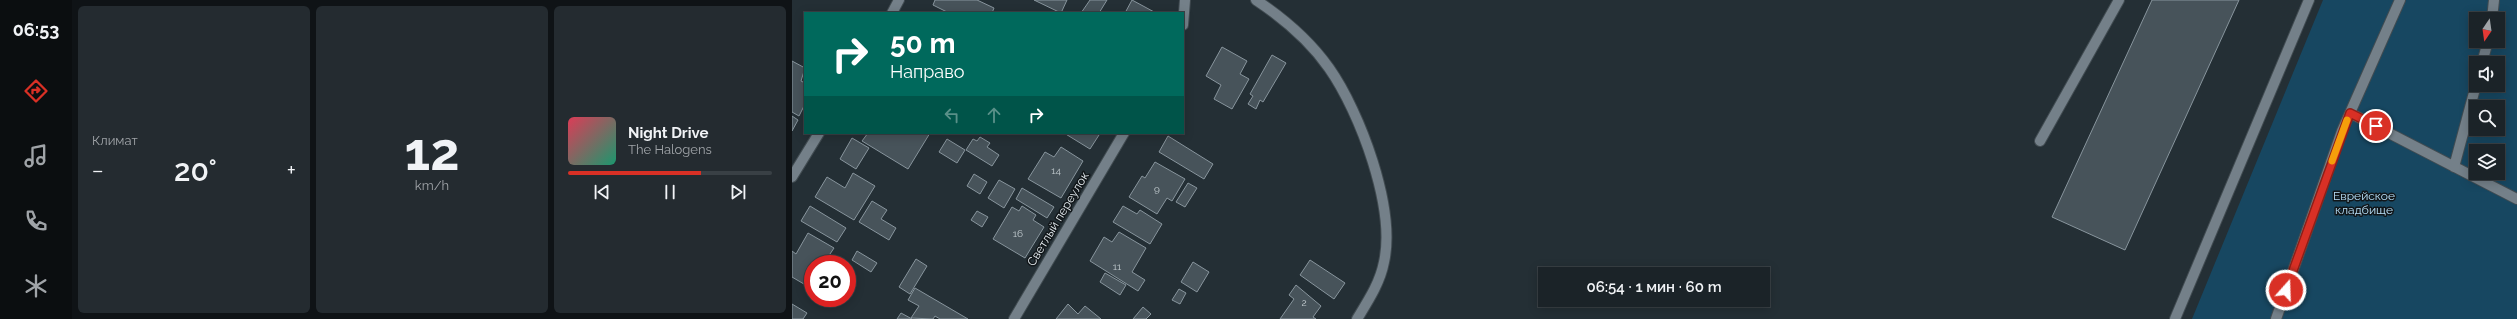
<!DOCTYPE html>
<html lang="ru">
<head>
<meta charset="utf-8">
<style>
	body { margin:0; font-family:Raleway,sans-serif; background:#242b30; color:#f1f3f6; height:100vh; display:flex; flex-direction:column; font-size:15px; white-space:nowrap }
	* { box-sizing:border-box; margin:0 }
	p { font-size:13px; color:#a0a4a8 }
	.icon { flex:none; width:22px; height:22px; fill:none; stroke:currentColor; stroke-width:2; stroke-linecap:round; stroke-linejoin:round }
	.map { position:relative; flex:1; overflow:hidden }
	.side { display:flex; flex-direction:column; gap:6px; padding:6px; background:#0f1316; width:720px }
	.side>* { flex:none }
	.banner { position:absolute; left:12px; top:12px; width:380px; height:122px; border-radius:0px; box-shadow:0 2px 10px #0003,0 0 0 1px #394045; background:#00695c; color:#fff; overflow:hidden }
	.needle { width:26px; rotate:193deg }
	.tools { position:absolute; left:1677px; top:12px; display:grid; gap:8px }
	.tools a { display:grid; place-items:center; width:36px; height:36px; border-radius:0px; background:#1b2328; box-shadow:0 2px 10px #0003,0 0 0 1px #394045; font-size:20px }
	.speed { position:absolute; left:12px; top:255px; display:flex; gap:8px; font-size:20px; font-weight:700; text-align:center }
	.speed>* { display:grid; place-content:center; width:52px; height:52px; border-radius:50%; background:#1b2328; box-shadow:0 2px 10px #0003,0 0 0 1px #394045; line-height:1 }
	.speed .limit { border:6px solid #d22; background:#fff; color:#111 }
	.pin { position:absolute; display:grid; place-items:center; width:34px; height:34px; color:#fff; margin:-17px; border:2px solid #fff; border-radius:50%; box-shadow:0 1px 4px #0007 }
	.me { position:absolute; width:44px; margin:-22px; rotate:20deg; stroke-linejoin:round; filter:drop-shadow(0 0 3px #0008) }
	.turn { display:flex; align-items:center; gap:14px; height:84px; padding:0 20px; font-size:18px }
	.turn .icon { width:52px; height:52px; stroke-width:2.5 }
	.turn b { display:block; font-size:28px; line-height:34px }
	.lanes { display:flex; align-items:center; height:38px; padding:0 20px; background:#0003; justify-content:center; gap:20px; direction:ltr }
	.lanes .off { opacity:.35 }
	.big { font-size:30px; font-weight:600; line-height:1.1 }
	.side .tile { flex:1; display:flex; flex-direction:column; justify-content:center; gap:6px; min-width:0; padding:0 14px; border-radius:6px; background:#242b30 }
	.side .dial { align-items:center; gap:0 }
	.dial b { font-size:52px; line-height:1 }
	.song { display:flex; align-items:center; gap:12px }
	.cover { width:48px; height:48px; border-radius:6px; background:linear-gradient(135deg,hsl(350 70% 55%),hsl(160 70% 35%)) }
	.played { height:4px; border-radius:2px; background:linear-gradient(90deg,#d93025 65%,#394045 65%) }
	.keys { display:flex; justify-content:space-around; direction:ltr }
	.heat { display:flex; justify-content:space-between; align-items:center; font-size:22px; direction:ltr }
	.side .tiles { flex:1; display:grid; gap:6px; grid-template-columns:repeat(3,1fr) }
	.trip { position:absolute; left:746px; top:267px; width:232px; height:40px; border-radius:0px; background:#1b2328; box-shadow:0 2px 10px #0003,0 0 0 1px #394045; font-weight:600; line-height:40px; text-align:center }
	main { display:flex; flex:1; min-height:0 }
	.menu { display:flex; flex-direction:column; width:72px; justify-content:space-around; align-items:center; background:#0b0e10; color:#a0a4a8 }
	.menu .icon { width:28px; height:28px }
	.menu .active { color:#d93025 }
	.menu b { font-size:18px; color:#f1f3f6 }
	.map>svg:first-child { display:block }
</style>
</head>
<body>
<main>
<nav class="menu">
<b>06:53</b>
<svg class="icon active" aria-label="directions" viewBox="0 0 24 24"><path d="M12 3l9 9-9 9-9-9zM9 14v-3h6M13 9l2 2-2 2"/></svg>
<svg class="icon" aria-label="music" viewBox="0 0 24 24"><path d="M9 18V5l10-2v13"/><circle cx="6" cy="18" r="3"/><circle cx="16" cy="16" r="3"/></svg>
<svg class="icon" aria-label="phone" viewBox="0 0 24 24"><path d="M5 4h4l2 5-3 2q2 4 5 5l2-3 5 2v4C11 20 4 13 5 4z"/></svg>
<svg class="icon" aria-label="climate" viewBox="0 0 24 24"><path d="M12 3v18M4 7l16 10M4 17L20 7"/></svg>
</nav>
<section class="side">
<div class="tiles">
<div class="tile"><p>Климат</p>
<div class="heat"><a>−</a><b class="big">20°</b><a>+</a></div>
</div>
<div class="tile dial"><b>12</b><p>km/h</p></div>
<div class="tile">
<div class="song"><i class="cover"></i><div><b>Night Drive</b><p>The Halogens</p></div></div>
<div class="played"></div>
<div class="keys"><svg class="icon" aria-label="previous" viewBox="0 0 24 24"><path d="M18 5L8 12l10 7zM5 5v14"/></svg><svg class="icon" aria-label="pause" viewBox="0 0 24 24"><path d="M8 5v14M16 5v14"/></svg><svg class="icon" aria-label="next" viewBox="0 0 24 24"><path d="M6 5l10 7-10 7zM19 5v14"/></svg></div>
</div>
</div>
</section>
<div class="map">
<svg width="1725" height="319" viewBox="0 0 1725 319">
	<rect width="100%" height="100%" fill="#242f35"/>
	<!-- green -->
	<path fill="#174761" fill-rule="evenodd" d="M 1531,0 L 1725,0 L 1725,319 L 1400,319 ZM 1684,19 L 1706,19 L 1706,41 L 1684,41 ZM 1684,63 L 1706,63 L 1706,85 L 1684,85 ZM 1684,107 L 1706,107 L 1706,129 L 1684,129 ZM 1684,151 L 1706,151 L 1706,173 L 1684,173 Z"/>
	<!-- building -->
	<path fill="#47535a" stroke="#88959d" d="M 143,0 L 185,0 L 202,8 L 200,13 L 157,13 L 141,5 Z
		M 242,0 L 275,0 L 269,13 Z
		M 298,0 L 315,0 L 307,13 L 289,13 Z
		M 340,0 L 364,13 L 333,13 Z
		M 1360,0 L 1447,0 L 1333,250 L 1260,217 Z
		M 430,47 L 455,61 L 448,74 L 457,79 L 440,109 L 422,99 L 429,85 L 414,76 Z
		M 480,55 L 494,63 L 471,102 L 468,100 L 464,109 L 456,104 L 461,96 L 458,94 Z
		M 0,61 L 13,68 L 9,81 L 13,83 L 13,104 L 7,116 L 0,112 Z
		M 0,116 L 6,120 L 0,131 Z
		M 76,133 L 138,133 L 116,169 L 70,141 Z
		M 272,133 L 304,133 L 307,135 L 298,149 Z
		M 376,136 L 421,164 L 412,179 L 367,152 Z
		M 188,137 L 198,143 L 195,147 L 207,155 L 200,166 L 174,150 L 181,139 L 185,141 Z
		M 60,138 L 77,148 L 64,169 L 48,159 Z
		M 155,139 L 173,150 L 165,163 L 147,152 Z
		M 269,147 L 291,161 L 269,198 L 236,179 L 253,152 L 262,157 Z
		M 363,162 L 393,179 L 380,201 L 375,198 L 365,214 L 337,197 L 350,176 L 353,178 Z
		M 61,173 L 83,186 L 62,220 L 23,197 L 35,177 L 53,188 Z
		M 182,174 L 195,182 L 188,194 L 175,186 Z
		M 207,180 L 223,189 L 212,208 L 196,198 Z
		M 396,183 L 405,188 L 393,207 L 384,202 Z
		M 230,188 L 262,207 L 255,218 L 224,199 Z
		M 80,201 L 95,210 L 89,219 L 104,228 L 97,240 L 67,222 Z
		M 18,206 L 54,228 L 45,242 L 9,221 Z
		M 230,206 L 244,215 L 241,220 L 252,227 L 233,258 L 201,239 L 220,207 L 227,211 Z
		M 331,206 L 345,214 L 348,210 L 370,224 L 358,244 L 321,222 Z
		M 185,211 L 196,217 L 190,227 L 179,220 Z
		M 327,232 L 354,248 L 340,272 L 353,280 L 346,291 L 298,261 L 312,237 L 320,242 Z
		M 16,233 L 42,248 L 36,257 L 47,264 L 21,264 L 21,281 L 17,287 L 0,277 L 0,251 L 4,254 Z
		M 65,251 L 85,263 L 79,272 L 60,260 Z
		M 124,259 L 135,266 L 118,294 L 107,287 Z
		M 518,260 L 553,283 L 542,299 L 508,275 Z
		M 401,262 L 417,272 L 405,292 L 389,282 Z
		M 313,273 L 334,285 L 328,295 L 308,282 Z
		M 504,285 L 529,306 L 521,317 L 524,319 L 488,319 L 502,299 L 497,295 Z
		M 123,288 L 176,319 L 148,319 L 143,316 L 141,319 L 119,318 L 127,306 L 116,300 Z
		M 387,289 L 394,293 L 388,304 L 380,300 Z
		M 0,304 L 15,313 L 11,319 L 0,319 Z
		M 276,304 L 286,314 L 293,306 L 309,319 L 264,319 Z
		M 351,307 L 359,314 L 354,319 L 341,319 Z
		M 109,313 L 120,319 L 105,319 Z"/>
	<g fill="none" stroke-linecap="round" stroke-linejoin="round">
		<!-- lane casing -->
		<g stroke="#414b51" stroke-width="12">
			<path id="lane" d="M 1700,19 L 1702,0
				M 1690,63 L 1696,41
				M 1558,113 L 1725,199
				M 1248,141 L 1327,0
				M 1662,167 L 1684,85
				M 1383,319 L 1517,0
				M 1484,319 L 1550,131 L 1608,0"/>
		</g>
		<!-- street casing -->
		<g stroke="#414b51" stroke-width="12">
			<path id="street" d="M 464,0 C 491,18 518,41 537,68 C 568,112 604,208 592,262 C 588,283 576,301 565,319
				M 100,13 L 107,0
				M 391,25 L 393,0
				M 0,177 L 27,133
				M 222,319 L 332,133"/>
		</g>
		<!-- lane -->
		<use href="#lane" stroke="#748089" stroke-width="10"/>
		<!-- street -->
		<use href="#street" stroke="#748089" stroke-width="10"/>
	</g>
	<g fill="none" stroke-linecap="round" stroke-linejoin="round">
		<!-- route casing -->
		<g stroke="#8d1f18" stroke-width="10">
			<path id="route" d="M 1494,290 L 1558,113 L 1584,126"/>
		</g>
		<!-- route -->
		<use href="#route" stroke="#d93025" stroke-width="7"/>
		<!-- slow -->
		<path stroke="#f59e0b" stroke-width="7" d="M 1540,161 L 1555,120"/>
	</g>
	<g text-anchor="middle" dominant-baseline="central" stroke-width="3" stroke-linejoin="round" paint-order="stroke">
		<!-- number labels -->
		<g font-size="10" fill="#c1cace">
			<text x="264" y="170">14</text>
			<text x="365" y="188">9</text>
			<text x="226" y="233">16</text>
			<text x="325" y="266">11</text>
			<text x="512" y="302">2</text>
		</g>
		<!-- park labels -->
		<g font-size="12" fill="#b7e0f9" stroke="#111619">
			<text x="1572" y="196">Еврейское<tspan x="1572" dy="14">кладбище</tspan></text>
		</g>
		<!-- street labels -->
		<g font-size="12" fill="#eaf1f5" stroke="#111619">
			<text transform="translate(266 219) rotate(-59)">Светлый переулок</text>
		</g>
	</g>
</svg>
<div class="tools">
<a><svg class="needle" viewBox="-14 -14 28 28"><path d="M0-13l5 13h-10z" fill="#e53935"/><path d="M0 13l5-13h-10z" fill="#a0a4a8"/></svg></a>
<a><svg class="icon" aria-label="sound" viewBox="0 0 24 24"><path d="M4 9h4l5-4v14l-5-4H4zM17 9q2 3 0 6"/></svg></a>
<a><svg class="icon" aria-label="search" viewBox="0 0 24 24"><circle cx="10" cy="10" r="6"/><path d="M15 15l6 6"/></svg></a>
<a><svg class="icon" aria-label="layers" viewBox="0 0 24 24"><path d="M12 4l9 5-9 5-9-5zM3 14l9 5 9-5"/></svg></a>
</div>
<div class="speed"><div class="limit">20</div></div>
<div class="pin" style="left:1584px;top:126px;background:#d93025"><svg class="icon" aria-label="arrive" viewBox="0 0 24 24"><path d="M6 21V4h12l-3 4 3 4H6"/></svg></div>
<svg class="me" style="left:1494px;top:290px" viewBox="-20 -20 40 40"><circle r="17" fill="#d93025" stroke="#fff" stroke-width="3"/><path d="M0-11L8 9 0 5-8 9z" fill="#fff"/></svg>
<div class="trip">06:54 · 1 мин · 60 m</div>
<div class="banner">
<div class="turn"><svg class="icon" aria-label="right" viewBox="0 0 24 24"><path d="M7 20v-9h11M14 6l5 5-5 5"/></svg><div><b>50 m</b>Направо</div></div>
<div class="lanes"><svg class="icon off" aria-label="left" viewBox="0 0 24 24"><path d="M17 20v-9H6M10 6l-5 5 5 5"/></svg><svg class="icon off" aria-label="ahead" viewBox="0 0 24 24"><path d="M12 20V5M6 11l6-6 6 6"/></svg><svg class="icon" aria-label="right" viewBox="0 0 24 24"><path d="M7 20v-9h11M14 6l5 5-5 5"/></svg></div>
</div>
</div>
</main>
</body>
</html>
